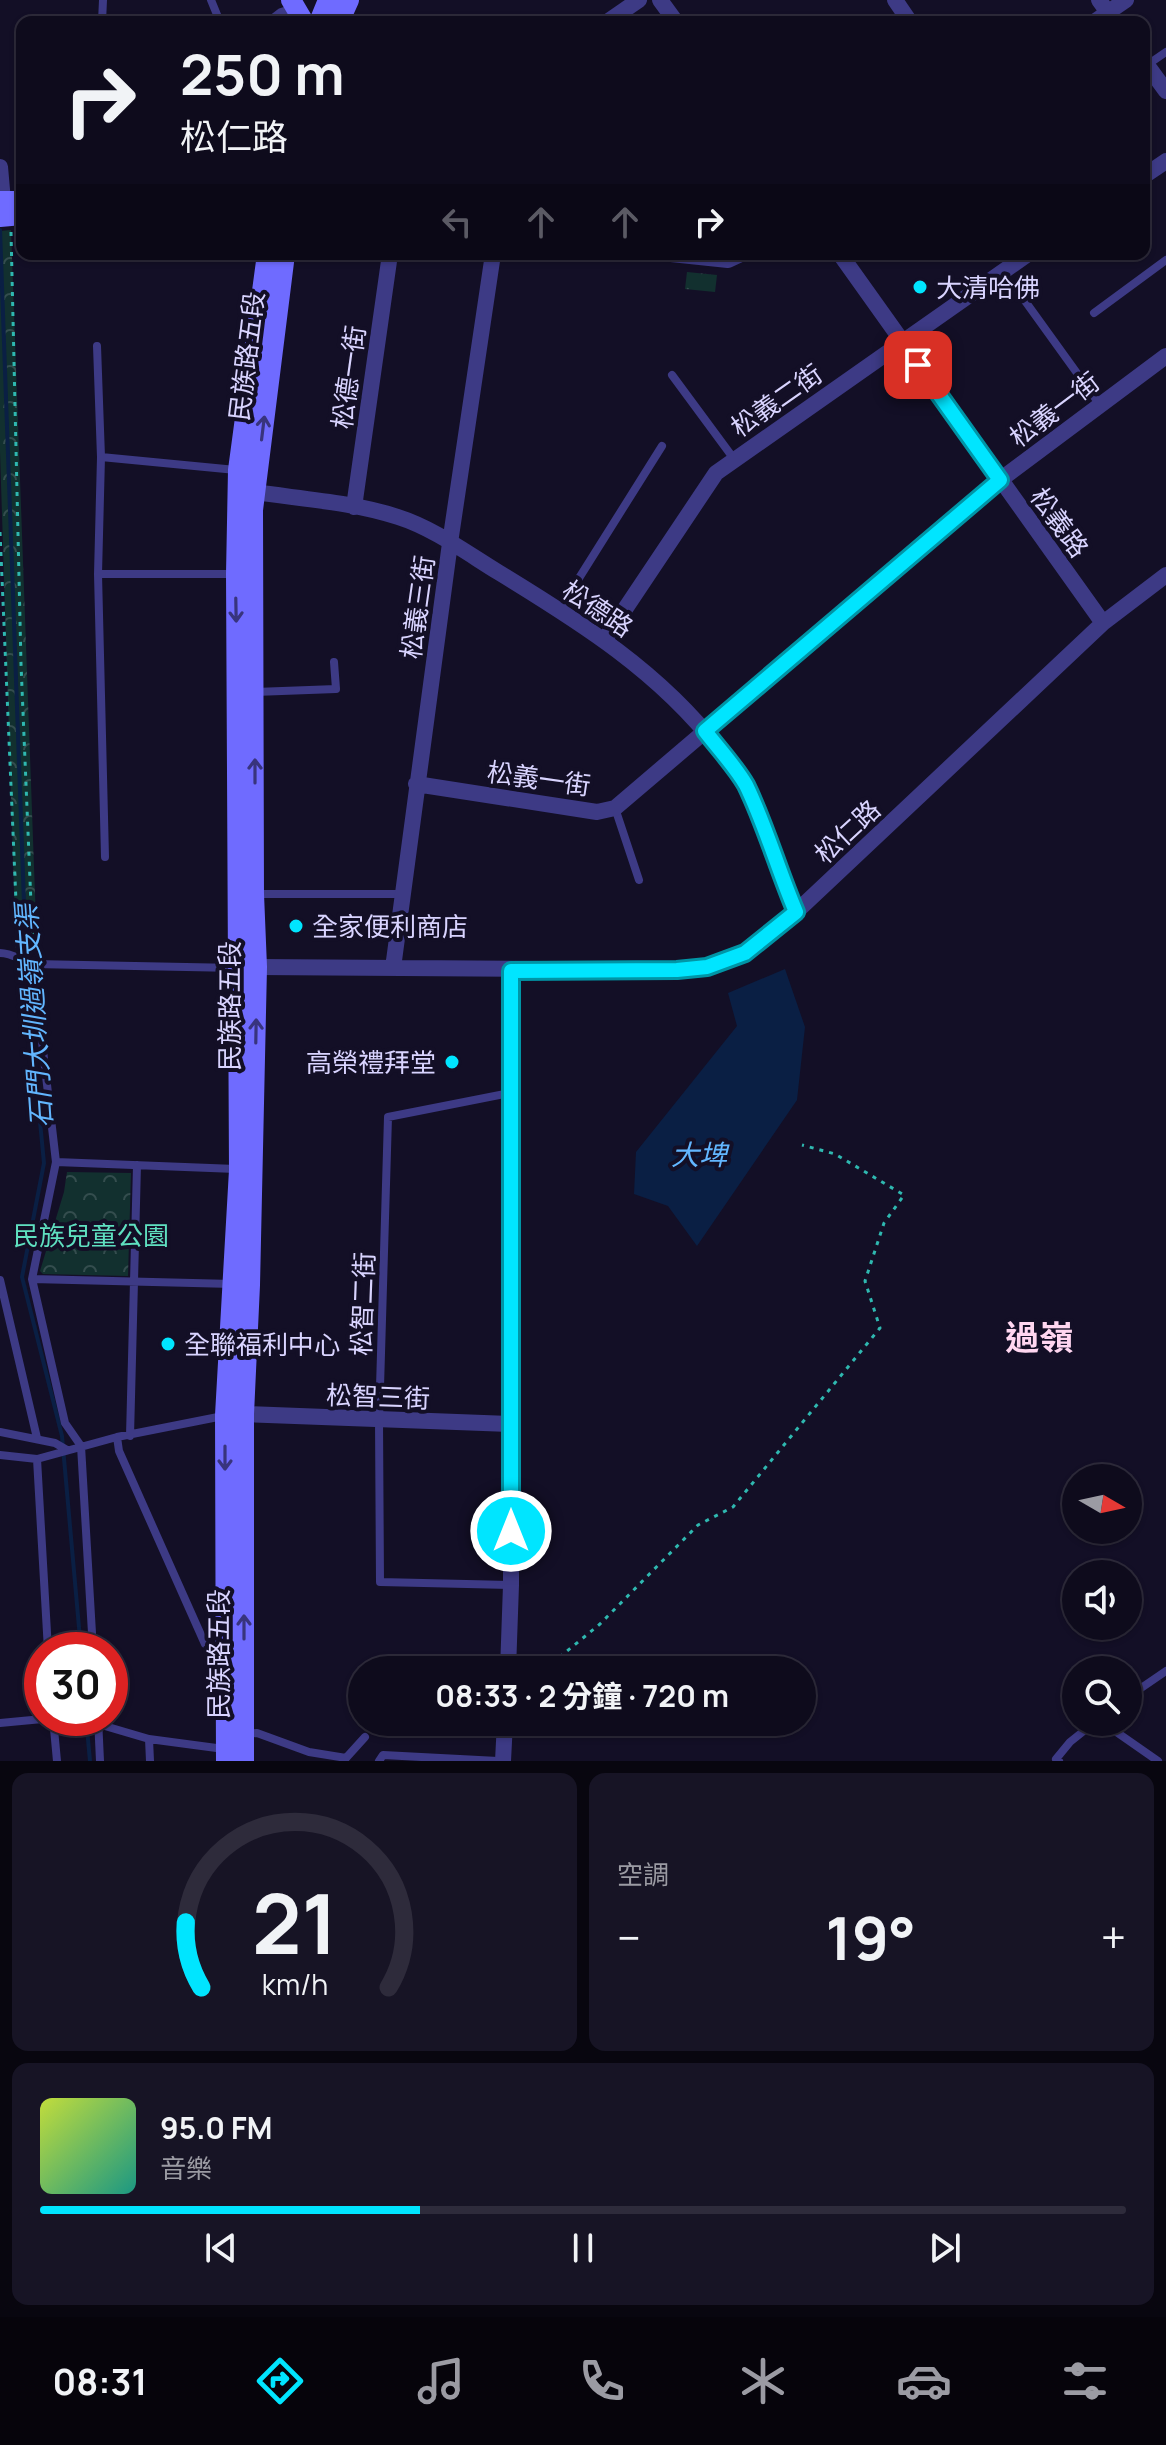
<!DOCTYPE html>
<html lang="zh-TW">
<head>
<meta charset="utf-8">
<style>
	body { margin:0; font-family:Manrope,"Noto Sans TC",sans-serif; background:#171425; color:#f1f3f6; height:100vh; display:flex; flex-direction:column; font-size:30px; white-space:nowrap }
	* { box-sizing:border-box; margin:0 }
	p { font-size:26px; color:#9b9ba3 }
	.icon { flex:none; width:44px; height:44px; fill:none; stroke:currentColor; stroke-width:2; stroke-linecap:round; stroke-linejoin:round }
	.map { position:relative; height:1761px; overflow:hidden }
	.sheet { display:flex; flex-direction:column; gap:12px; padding:12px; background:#08060f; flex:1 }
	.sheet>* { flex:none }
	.banner { position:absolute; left:16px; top:16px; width:1134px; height:244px; border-radius:16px; box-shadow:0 2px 6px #0004,0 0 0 2px #2e2b3b; background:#0e0b1c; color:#f1f3f6; overflow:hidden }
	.needle { width:52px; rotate:99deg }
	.buttons { position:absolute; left:1062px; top:1464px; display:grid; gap:16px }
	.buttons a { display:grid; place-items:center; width:80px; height:80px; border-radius:50%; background:#0e0b1c; box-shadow:0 2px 6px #0004,0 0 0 2px #2e2b3b; font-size:40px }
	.speed { position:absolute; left:24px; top:1632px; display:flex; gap:16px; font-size:40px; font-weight:700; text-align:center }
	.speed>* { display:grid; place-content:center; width:104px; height:104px; border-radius:50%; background:#0e0b1c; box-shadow:0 2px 6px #0004,0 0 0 2px #2e2b3b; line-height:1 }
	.speed .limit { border:12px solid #d22; background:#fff; color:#111 }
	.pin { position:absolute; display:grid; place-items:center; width:68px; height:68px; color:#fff; margin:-34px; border-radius:16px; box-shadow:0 4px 12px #0006 }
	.me { position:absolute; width:88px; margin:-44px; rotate:0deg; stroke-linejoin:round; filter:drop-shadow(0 0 6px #0008) }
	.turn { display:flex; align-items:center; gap:28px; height:168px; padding:0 32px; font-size:36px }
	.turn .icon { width:104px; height:104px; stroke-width:2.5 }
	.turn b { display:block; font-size:56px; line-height:68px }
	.lanes { display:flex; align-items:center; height:76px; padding:0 32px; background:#0003; justify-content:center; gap:40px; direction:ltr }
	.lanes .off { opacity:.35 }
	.big { font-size:60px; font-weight:700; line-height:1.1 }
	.sheet .widget { flex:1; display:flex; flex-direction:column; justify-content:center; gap:12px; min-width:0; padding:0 28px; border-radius:16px; background:#171425 }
	.sheet .dial { align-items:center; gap:0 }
	.dial svg { height:208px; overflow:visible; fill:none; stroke:#2e2b3b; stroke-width:7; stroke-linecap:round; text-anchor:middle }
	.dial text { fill:#f1f3f6; stroke:none }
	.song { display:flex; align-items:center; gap:24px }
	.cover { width:96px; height:96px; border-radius:12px; background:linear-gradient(135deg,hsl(70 70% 55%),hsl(170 70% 35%)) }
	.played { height:8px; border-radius:4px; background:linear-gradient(90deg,#00e5ff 35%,#2e2b3b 35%) }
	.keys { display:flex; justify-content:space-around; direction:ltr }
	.heat { display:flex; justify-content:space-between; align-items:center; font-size:44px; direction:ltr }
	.sheet .tiles { flex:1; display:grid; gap:12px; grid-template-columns:1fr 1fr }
	.widget:last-child { grid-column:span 2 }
	.trip { position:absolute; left:348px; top:1656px; width:468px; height:80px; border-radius:40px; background:#0e0b1c; box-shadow:0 2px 6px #0004,0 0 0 2px #2e2b3b; font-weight:700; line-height:80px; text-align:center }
	.tabs { display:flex; height:128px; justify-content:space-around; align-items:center; background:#06040b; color:#9b9ba3 }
	.tabs .icon { width:56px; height:56px }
	.tabs .current { color:#00e5ff }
	.tabs b { font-size:36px; color:#f1f3f6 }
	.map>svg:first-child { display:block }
</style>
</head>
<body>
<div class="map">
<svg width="1166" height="1761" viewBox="0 0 1166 1761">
	<defs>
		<pattern id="grass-tufts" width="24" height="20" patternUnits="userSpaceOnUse" patternTransform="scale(2)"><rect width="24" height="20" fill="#12302f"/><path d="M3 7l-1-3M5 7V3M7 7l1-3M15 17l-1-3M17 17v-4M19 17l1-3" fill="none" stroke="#344d4e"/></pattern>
		<pattern id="park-crowns" width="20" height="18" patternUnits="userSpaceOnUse" patternTransform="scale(2)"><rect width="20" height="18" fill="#12302f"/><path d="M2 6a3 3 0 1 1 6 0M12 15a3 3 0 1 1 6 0" fill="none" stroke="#344d4e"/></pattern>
	</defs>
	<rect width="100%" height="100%" fill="#130f26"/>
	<!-- grass -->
	<path fill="url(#grass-tufts)" d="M 687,272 L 717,275 L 715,292 L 685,289 Z"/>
	<!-- park -->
	<path fill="url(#park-crowns)" d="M 11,230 L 37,950 L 16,952 L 0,451 L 0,231 Z
		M 67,1172 L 131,1173 L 128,1276 L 43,1274 L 40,1271 L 64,1192 Z"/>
	<!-- water -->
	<path fill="#0a1f44" d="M 785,969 L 805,1027 L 797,1100 L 697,1246 L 668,1206 L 634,1194 L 636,1152 L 737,1026 L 728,993 Z"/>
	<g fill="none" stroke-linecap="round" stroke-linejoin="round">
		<!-- stream -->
		<path stroke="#0a1f44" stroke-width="4" d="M 0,230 L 27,987 L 44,1163 L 22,1277 L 62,1436 L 81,1650
			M 86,1718 L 90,1761"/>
		<!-- path -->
		<path stroke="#2fb8b0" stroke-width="3" stroke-dasharray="4 6" stroke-linecap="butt" d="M 11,232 L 21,664 L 33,952
			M 0,532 L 18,948
			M 544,1670 L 600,1624 L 698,1525 L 733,1507 L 880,1328 L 865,1281 L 884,1223 L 904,1195 L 835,1154 L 802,1145"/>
		<!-- lane -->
		<path stroke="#3d3a85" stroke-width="8" d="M 211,0 L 220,22
			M 102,22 L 103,0
			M 268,22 L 281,12 L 294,8
			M 1147,65 L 1166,52
			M 1015,287 L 1100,405
			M 1094,313 L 1166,260
			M 97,346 L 101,457 L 98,574 L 105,857
			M 672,375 L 734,459
			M 101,457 L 236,470
			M 98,574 L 236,574
			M 559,610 L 662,446
			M 255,692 L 336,689 L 334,662
			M 615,808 L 639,880
			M 255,894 L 402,894
			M 0,953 C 12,953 20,960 33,964 L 237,968
			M 33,964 L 56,1162 L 32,1279 L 65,1423 L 81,1446 L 93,1650
			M 510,1093 L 388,1117 L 379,1421 L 380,1582 L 511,1585
			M 56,1162 L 236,1169
			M 32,1279 L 233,1284
			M 0,1280 L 37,1438
			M 0,1432 L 55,1443 L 67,1450
			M 130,1436 L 137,1165
			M 117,1437 L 119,1451 L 205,1644 L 222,1658
			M 0,1455 L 37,1459 L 117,1437 L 223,1416
			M 37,1459 L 48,1650
			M 1128,1697 L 1166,1671
			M 53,1718 L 57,1761
			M 98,1718 L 100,1761
			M 1102,1722 L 1158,1761
			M 0,1723 L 53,1718 L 98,1724 L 149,1739 L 224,1749
			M 245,1734 L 257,1733 L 309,1752 L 346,1758 L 365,1737
			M 149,1739 L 150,1761
			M 379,1761 L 383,1755 L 498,1761
			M 1059,1761 L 1056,1759 L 1070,1742 L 1095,1722"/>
		<!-- street -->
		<path stroke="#3d3a85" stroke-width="16" d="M 660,0 L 676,22
			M 895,0 L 910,22
			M 1099,0 L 1115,22
			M 607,22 L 639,0
			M 1094,22 L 1126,0
			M 1144,61 L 1166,91
			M 0,167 L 3,201
			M 1144,176 L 1166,161
			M 671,254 L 728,260 L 741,254
			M 840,254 L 1103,623
			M 254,492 C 302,499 352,502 398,517 C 433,528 467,553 498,572 C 580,622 660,672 719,749 C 727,760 737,771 744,783 C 768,823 777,869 796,912
			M 354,507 L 390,254
			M 605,639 L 716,473 L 1028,254
			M 416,784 L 597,812 L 615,808 L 1000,480 L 1166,356
			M 257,967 L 677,970 L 707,967 L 745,953 L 796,912 L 1103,623 L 1166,575
			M 393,968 L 450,543 L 493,254
			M 244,1414 L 510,1424
			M 508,1670 L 511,1585 L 511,971
			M 503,1761 L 505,1722"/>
		<!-- secondary -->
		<path stroke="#6f6bff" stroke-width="20" d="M 291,0 L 304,22
			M 319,22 L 328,0
			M 339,22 L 349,0
			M 0,201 L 22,201
			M 0,217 L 22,215
			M 226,1761 L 225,1415 L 239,1170 L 236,574 L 238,470 L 267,254
			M 244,1761 L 244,1414 L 250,1285 L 257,967 L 254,894 L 253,510 L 285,254"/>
	</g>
	<!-- one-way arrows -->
	<defs><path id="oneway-shaft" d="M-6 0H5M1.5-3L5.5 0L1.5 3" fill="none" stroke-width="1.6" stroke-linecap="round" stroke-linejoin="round" transform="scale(2)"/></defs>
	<g stroke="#38347d">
		<use href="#oneway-shaft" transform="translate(263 428) rotate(-83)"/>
		<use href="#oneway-shaft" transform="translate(236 610) rotate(89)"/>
		<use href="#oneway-shaft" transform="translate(255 771) rotate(-90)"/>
		<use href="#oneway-shaft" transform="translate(256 1031) rotate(-89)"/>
		<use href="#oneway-shaft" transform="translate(225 1458) rotate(90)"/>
		<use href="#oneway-shaft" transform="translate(244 1627) rotate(-90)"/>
	</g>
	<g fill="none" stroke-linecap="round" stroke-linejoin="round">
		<!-- route casing -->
		<g stroke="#0095a6" stroke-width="20">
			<path id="route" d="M 511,1531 L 511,971 L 677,970 L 707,967 L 745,953 L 796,912 C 778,870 766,826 746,785 C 735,766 718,748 705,731 L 1000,480 L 918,365"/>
		</g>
		<!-- route -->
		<use href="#route" stroke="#00e5ff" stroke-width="14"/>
	</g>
	<!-- markers -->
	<g fill="#00e5ff" stroke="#130f26" stroke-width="3">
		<circle cx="920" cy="287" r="8"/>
		<circle cx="296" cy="926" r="8"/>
		<circle cx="452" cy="1062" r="8"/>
		<circle cx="168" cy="1344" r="8"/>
	</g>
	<g text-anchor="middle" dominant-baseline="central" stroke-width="8" stroke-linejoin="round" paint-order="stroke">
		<!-- poi labels -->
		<g font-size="26" fill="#d9d4ff" stroke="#130f26" text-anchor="start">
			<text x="936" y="287">大清哈佛</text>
			<text x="312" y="926">全家便利商店</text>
			<text x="436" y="1062" text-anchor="end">高榮禮拜堂</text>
			<text x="184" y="1344">全聯福利中心</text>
		</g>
		<!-- street labels -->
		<g font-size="26" fill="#d9d4ff" stroke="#130f26">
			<text transform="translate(246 356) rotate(-83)">民族路五段</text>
			<text transform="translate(348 377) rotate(-82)">松德一街</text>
			<text transform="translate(776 400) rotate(-35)">松義二街</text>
			<text transform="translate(1054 409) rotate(-37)">松義一街</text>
			<text transform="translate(1060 522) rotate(54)">松義路</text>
			<text transform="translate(417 607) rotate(-82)">松義三街</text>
			<text transform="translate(598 608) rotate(34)">松德路</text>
			<text transform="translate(539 778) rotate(8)">松義一街</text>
			<text transform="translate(847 831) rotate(-43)">松仁路</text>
			<text transform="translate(229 1006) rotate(-90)">民族路五段</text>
			<text transform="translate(362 1304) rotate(-88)">松智二街</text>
			<text transform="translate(378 1396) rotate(2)">松智三街</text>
			<text transform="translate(218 1654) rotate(-90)">民族路五段</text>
		</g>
		<!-- park labels -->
		<g font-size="26" fill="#5fe0c0" stroke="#130f26">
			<text x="91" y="1235">民族兒童公園</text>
		</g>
		<!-- water labels -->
		<g font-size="28" font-style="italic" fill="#62b6ff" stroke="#130f26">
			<text transform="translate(33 1016) rotate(-94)">石門大圳過嶺支渠</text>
			<text x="699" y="1154">大埤</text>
		</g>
		<!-- district labels -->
		<g font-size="34" font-weight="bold" fill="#ffd6f0" stroke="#130f26">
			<text x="1039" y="1337">過嶺</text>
		</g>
	</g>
</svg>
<div class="buttons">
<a><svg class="needle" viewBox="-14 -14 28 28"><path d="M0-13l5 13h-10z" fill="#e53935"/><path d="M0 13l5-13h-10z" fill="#9b9ba3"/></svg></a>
<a><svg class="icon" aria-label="sound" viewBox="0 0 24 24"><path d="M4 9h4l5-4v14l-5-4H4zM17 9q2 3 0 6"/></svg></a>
<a><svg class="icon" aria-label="search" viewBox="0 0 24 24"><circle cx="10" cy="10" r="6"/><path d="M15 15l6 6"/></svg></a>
</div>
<div class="speed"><div class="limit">30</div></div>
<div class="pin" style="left:918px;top:365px;background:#d93025"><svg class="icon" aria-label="arrive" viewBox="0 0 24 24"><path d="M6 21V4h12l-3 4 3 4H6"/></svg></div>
<svg class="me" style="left:511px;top:1531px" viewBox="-20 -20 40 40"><circle r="17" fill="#00e5ff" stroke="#fff" stroke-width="3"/><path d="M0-11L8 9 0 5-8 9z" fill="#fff"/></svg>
<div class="trip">08:33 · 2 分鐘 · 720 m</div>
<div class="banner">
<div class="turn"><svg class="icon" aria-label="right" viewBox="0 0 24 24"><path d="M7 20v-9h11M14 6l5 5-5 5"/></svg><div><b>250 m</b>松仁路</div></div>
<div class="lanes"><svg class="icon off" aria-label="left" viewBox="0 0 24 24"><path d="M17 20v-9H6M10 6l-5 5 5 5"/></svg><svg class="icon off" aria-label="ahead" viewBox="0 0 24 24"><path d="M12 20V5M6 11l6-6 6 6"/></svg><svg class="icon off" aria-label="ahead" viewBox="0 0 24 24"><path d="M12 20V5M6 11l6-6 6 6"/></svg><svg class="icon" aria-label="right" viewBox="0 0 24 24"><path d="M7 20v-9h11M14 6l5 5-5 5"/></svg></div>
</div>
</div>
<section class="sheet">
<div class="tiles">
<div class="widget dial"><svg viewBox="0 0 100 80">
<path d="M14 69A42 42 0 1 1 86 69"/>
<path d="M14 69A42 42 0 0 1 8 44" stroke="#00e5ff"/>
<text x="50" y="56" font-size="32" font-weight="700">21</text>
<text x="50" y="72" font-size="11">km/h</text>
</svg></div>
<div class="widget"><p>空調</p>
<div class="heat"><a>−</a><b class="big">19°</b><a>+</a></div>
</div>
<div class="widget">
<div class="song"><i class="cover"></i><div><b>95.0 FM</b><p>音樂</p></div></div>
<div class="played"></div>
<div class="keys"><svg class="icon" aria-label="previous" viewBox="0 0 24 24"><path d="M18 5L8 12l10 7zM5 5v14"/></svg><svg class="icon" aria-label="pause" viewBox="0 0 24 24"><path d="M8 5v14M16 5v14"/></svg><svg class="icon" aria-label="next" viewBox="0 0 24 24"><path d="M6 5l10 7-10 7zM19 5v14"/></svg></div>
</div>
</div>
</section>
<nav class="tabs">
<b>08:31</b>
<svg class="icon current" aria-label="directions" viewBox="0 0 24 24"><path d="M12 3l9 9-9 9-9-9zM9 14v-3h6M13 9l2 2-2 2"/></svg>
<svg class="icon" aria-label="music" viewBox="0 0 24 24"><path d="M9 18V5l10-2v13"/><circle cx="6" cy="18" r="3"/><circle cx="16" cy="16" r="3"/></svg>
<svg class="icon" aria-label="phone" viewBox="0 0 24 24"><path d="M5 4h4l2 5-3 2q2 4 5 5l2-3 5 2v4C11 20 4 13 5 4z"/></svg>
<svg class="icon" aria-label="climate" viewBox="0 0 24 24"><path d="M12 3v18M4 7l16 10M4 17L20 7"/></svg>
<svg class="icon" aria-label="car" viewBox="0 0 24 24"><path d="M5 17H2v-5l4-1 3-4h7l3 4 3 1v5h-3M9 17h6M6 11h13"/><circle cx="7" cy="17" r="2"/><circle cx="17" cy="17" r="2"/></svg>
<svg class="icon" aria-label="filters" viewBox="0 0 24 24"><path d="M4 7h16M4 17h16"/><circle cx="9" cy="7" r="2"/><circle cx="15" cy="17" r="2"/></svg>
</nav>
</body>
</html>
